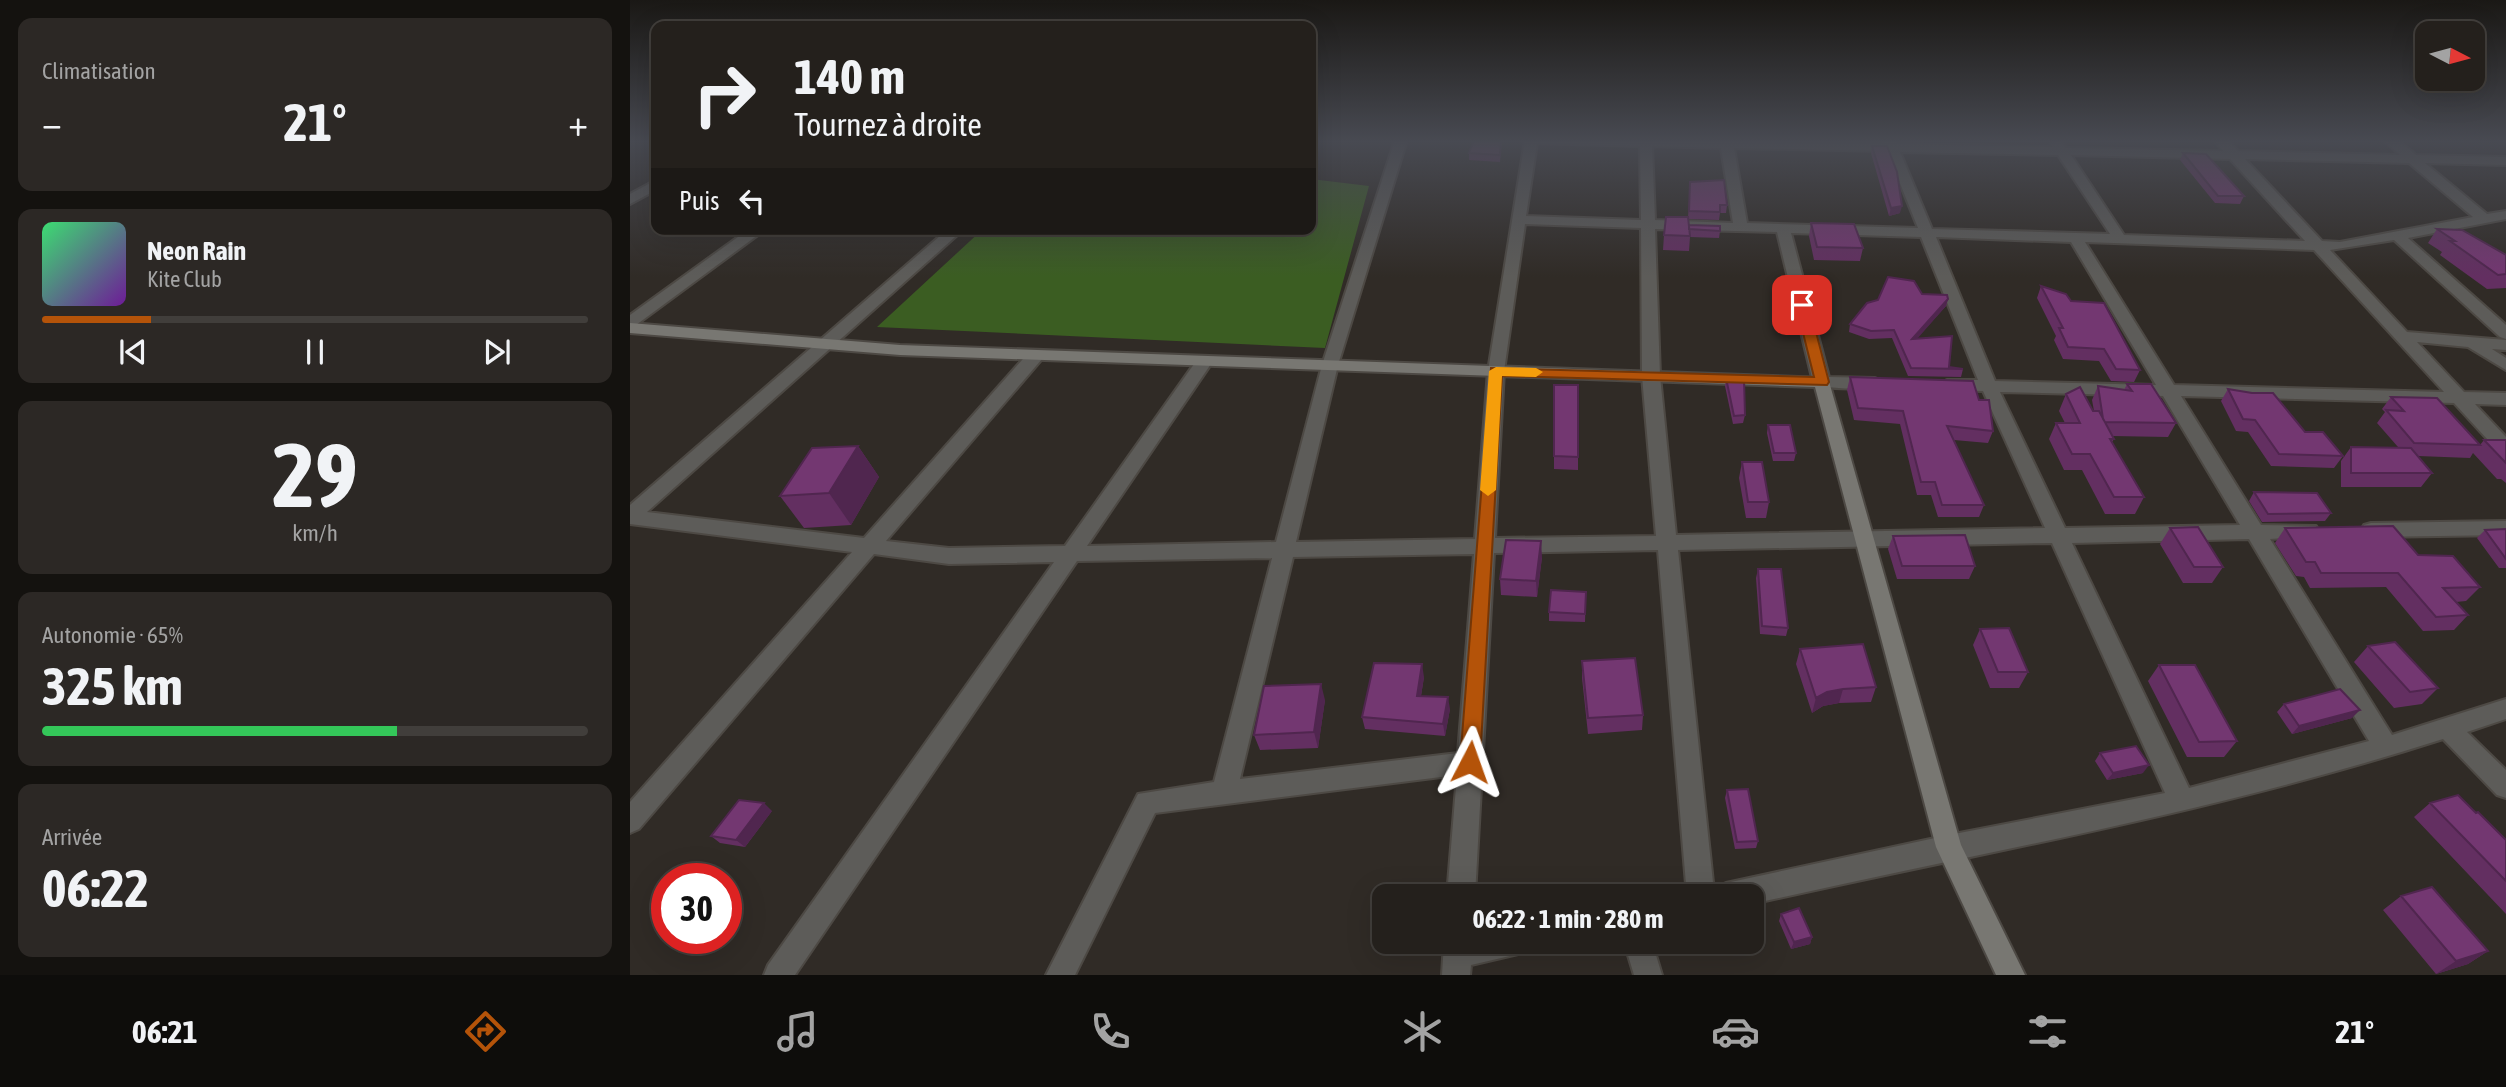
<!DOCTYPE html>
<html lang="fr">
<head>
<meta charset="utf-8">
<style>
	body { margin:0; font-family:"Asap Condensed",sans-serif; background:#2c2825; color:#f1f3f6; height:100vh; display:flex; flex-direction:column; font-size:26px; white-space:nowrap }
	* { box-sizing:border-box; margin:0 }
	p { font-size:23px; color:#a3a3a3 }
	.icon { flex:none; width:38px; height:38px; fill:none; stroke:currentColor; stroke-width:2; stroke-linecap:round; stroke-linejoin:round }
	.map { position:relative; flex:1; overflow:hidden }
	.drawer { display:flex; flex-direction:column; gap:18px; padding:18px; background:#14120f; width:630px }
	.drawer>* { flex:none }
	.hud { position:absolute; left:21px; top:21px; width:665px; height:214px; border-radius:14px; box-shadow:0 7px 28px #0002,0 0 0 2px #413e3b; background:#24201c; color:#f1f3f6; overflow:hidden }
	.needle { width:46px; rotate:96deg }
	.buttons { position:absolute; left:1785px; top:21px; display:grid; gap:14px }
	.buttons a { display:grid; place-items:center; width:70px; height:70px; border-radius:14px; background:#24201c; box-shadow:0 7px 28px #0002,0 0 0 2px #413e3b; font-size:35px }
	.speed { position:absolute; left:21px; top:863px; display:flex; gap:14px; font-size:35px; font-weight:700; text-align:center }
	.speed>* { display:grid; place-content:center; width:91px; height:91px; border-radius:50%; background:#24201c; box-shadow:0 7px 28px #0002,0 0 0 2px #413e3b; line-height:1 }
	.speed .limit { border:10px solid #d22; background:#fff; color:#111 }
	.pin { position:absolute; display:grid; place-items:center; width:60px; height:60px; color:#fff; margin:-30px; border-radius:14px; box-shadow:0 4px 10px #0006 }
	.me { position:absolute; width:77px; margin:-38px; rotate:4deg; stroke-linejoin:round; filter:drop-shadow(0 0 5px #0008) }
	.turn { display:flex; align-items:center; gap:24px; height:147px; padding:0 28px; font-size:32px }
	.turn .icon { width:91px; height:91px; stroke-width:2.5 }
	.turn b { display:block; font-size:49px; line-height:60px }
	.then { display:flex; align-items:center; height:66px; padding:0 28px; background:#0003; gap:14px; font-size:26px }
	.big { font-size:52px; font-weight:700; line-height:1.1 }
	.drawer .widget { flex:1; display:flex; flex-direction:column; justify-content:center; gap:10px; min-width:0; padding:0 24px; border-radius:14px; background:#2c2825 }
	.drawer .dial { align-items:center; gap:0 }
	.dial b { font-size:91px; line-height:1 }
	.song { display:flex; align-items:center; gap:21px }
	.cover { width:84px; height:84px; border-radius:10px; background:linear-gradient(135deg,hsl(140 70% 55%),hsl(280 70% 35%)) }
	.played { height:7px; border-radius:4px; background:linear-gradient(90deg,#b45309 20%,#413e3b 20%) }
	.keys { display:flex; justify-content:space-around; direction:ltr }
	.heat { display:flex; justify-content:space-between; align-items:center; font-size:38px; direction:ltr }
	.charge { height:10px; border-radius:5px; background:linear-gradient(90deg,#34c759 65%,#413e3b 0) }
	.trip { position:absolute; left:742px; top:884px; width:392px; height:70px; border-radius:14px; background:#24201c; box-shadow:0 7px 28px #0002,0 0 0 2px #413e3b; font-weight:700; line-height:70px; text-align:center }
	.tabs { display:flex; height:112px; justify-content:space-around; align-items:center; background:#0e0d0b; color:#a3a3a3 }
	.tabs .icon { width:49px; height:49px }
	.tabs .active { color:#b45309 }
	.tabs b { font-size:32px; color:#f1f3f6 }
	main { display:flex; flex:1; min-height:0 }
	.map>svg:first-child { display:block }
</style>
</head>
<body>
<main>
<section class="drawer">
<div class="widget"><p>Climatisation</p>
<div class="heat"><a>−</a><b class="big">21°</b><a>+</a></div>
</div>
<div class="widget">
<div class="song"><i class="cover"></i><div><b>Neon Rain</b><p>Kite Club</p></div></div>
<div class="played"></div>
<div class="keys"><svg class="icon" aria-label="previous" viewBox="0 0 24 24"><path d="M18 5L8 12l10 7zM5 5v14"/></svg><svg class="icon" aria-label="pause" viewBox="0 0 24 24"><path d="M8 5v14M16 5v14"/></svg><svg class="icon" aria-label="next" viewBox="0 0 24 24"><path d="M6 5l10 7-10 7zM19 5v14"/></svg></div>
</div>
<div class="widget dial"><b>29</b><p>km/h</p></div>
<div class="widget"><p>Autonomie · 65%</p><b class="big">325 km</b><div class="charge"></div></div>
<div class="widget"><p>Arrivée</p><b class="big">06:22</b></div>
</section>
<div class="map">
<svg width="1876" height="975" viewBox="0 0 1876 975">
	<rect width="100%" height="100%" fill="#302b26"/>
	<!-- green -->
	<path fill="#3b5d22" d="M 681,179 L 739,186 L 695,348 L 247,327 L 353,229 L 681,229 Z"/>
	<g fill="none" stroke-linecap="round" stroke-linejoin="round">
		<!-- minor casing -->
		<g stroke="#4d4944" stroke-width="4">
			<path id="minor" d="M 765,140 L 777,140 L 708,365 L 666,542 L 845,539 L 858,371 L 895,140 L 1254,144 L 1253,140 L 1265,140 L 1267,144 L 1423,147 L 1421,144 L 1428,140 L 1436,148 L 1593,151 L 1584,140 L 1597,140 L 1608,151 L 1770,155 L 1754,140 L 1768,140 L 1786,155 L 1876,157 L 1876,165 L 1795,163 L 1857,214 L 1876,211 L 1876,219 L 1778,238 L 1876,325 L 1876,339 L 1870,337 L 1764,240 L 1700,250 L 1777,332 L 1876,340 L 1876,350 L 1862,349 L 1876,358 L 1876,370 L 1838,347 L 1787,342 L 1834,392 L 1876,393 L 1876,405 L 1845,404 L 1876,437 L 1876,454 L 1869,452 L 1824,403 L 1551,396 L 1631,525 L 1686,526 L 1689,531 L 1686,536 L 1640,539 L 1762,735 L 1876,699 L 1876,719 L 1837,732 L 1876,770 L 1876,798 L 1867,795 L 1813,739 C 1587,812 1353,852 1122,904 L 1122,896 L 1057,896 L 1028,550 L 864,553 L 845,896 L 817,896 L 827,775 L 525,813 L 445,975 L 416,975 L 508,794 L 584,782 L 642,558 L 447,561 L 165,975 L 134,975 L 138,965 L 424,562 L 319,564 L 244,554 L 9,829 L 0,833 L 0,802 L 222,552 L 0,524 L 0,505 L 318,229 L 334,229 L 17,512 L 234,538 L 400,351 L 406,350 L 414,355 L 412,359 L 256,541 L 319,548 L 435,546 L 569,357 L 575,356 L 583,361 L 457,546 L 646,542 L 692,365 ZM 907,143 L 1010,146 L 1011,220 L 896,216 ZM 1022,146 L 1091,148 L 1103,223 L 1025,220 ZM 1104,148 L 1257,151 L 1288,228 L 1117,223 ZM 1270,152 L 1428,155 L 1480,234 L 1302,229 ZM 1441,155 L 1600,159 L 1675,241 L 1494,235 ZM 1615,159 L 1779,163 L 1843,217 L 1710,242 L 1692,241 ZM 895,224 L 1011,228 L 1012,376 L 1026,536 L 865,538 L 874,371 ZM 1025,229 L 1147,232 L 1183,382 C 1191,390 1246,391 1254,383 L 1245,378 L 1199,377 L 1161,233 L 1291,237 L 1348,380 L 1317,380 L 1308,385 L 1317,390 L 1353,391 L 1415,528 L 1046,535 L 1030,376 ZM 1306,237 L 1441,242 L 1526,385 L 1365,381 ZM 1455,242 L 1684,250 L 1814,392 L 1544,385 ZM 1370,392 L 1533,396 L 1610,525 L 1435,528 ZM 1619,539 L 1739,741 L 1559,788 L 1442,543 ZM 1422,543 L 1535,793 L 1319,835 L 1096,883 L 1086,887 L 1084,892 L 1048,550 ZM 844,554 L 828,753 L 610,779 L 663,557 Z
				M 26,180 L 26,190 L 0,204 L 0,194 Z
				M 119,229 L 136,229 L 6,325 L 0,327 L 0,315 Z
				M 1876,521 L 1876,535 L 1741,537 L 1734,535 L 1731,530 L 1734,525 L 1741,523 Z
				M 814,942 L 901,942 L 897,952 L 841,965 L 840,975 L 812,975 Z
				M 994,942 L 1022,942 L 1032,975 L 1004,975 Z"/>
		</g>
		<!-- secondary casing -->
		<g stroke="#4d4944" stroke-width="4">
			<path id="secondary" d="M 0,323 L 270,345 L 1198,378 L 1331,845 L 1395,975 L 1366,975 L 1306,847 L 1185,387 L 270,355 L 0,333 Z"/>
		</g>
		<!-- minor -->
		<use href="#minor" fill="#5d5c59" fill-rule="evenodd"/>
		<!-- secondary -->
		<use href="#secondary" fill="#787772" fill-rule="evenodd"/>
	</g>
	<!-- wall -->
	<path fill="#632f61" d="M 872,140 L 870,162 L 839,160 L 839,153 Z
		M 1242,146 L 1270,213 L 1259,216 L 1241,153 Z
		M 1553,153 L 1614,196 L 1610,204 L 1585,203 L 1550,160 Z
		M 1060,182 L 1097,205 L 1096,213 L 1090,213 L 1089,220 L 1058,219 L 1059,225 L 1090,231 L 1089,238 L 1060,237 L 1059,251 L 1033,250 L 1034,235 L 1058,218 Z
		M 1181,223 L 1233,248 L 1230,261 L 1184,260 L 1179,236 Z
		M 1807,229 L 1876,255 L 1876,288 L 1857,289 L 1810,255 L 1812,252 L 1798,243 Z
		M 1411,286 L 1441,301 L 1510,370 L 1504,382 L 1481,381 L 1469,361 L 1433,359 L 1424,340 L 1426,336 L 1407,298 Z
		M 1292,294 L 1318,299 L 1316,306 L 1287,338 L 1319,367 L 1333,369 L 1331,377 L 1278,376 L 1262,338 L 1239,339 L 1219,332 L 1220,324 Z
		M 1220,377 L 1349,400 L 1363,431 L 1358,443 L 1324,440 L 1354,505 L 1349,517 L 1308,517 L 1301,495 L 1287,495 L 1270,424 L 1224,420 L 1217,390 Z
		M 1096,378 L 1115,415 L 1113,423 L 1103,424 L 1095,386 Z
		M 1497,384 L 1546,423 L 1538,437 L 1482,436 L 1484,439 L 1482,442 L 1514,497 L 1505,514 L 1475,514 L 1452,470 L 1434,470 L 1419,439 L 1426,423 L 1435,423 L 1429,411 L 1436,394 L 1464,411 L 1462,400 L 1468,386 L 1494,390 Z
		M 924,385 L 948,385 L 948,470 L 924,469 Z
		M 1598,389 L 1675,432 L 1713,456 L 1704,468 L 1641,466 L 1618,432 L 1606,431 L 1591,401 Z
		M 1761,397 L 1850,445 L 1854,440 L 1876,440 L 1876,483 L 1871,479 L 1867,479 L 1843,453 L 1840,458 L 1788,456 L 1802,473 L 1791,487 L 1711,487 L 1711,461 L 1721,447 L 1768,447 L 1747,423 L 1755,412 L 1752,409 Z
		M 1138,425 L 1166,453 L 1164,461 L 1143,461 L 1137,433 Z
		M 228,446 L 249,477 L 221,525 L 174,528 L 150,496 Z
		M 1112,462 L 1139,502 L 1136,518 L 1116,518 L 1109,478 Z
		M 1624,492 L 1701,513 L 1695,521 L 1632,522 L 1619,501 Z
		M 1540,528 L 1593,567 L 1582,583 L 1553,583 L 1530,544 Z
		M 1655,528 L 1788,555 L 1850,587 L 1836,601 L 1826,602 L 1838,615 L 1824,630 L 1793,631 L 1756,587 L 1680,588 L 1674,577 L 1666,576 L 1645,543 Z
		M 1876,529 L 1876,568 L 1869,568 L 1847,538 L 1855,530 Z
		M 1263,536 L 1345,566 L 1339,579 L 1267,579 L 1258,549 Z
		M 912,557 L 907,597 L 871,595 L 870,579 Z
		M 1128,569 L 1158,628 L 1156,636 L 1130,634 L 1126,578 Z
		M 956,592 L 955,622 L 919,621 L 919,612 Z
		M 1350,629 L 1398,672 L 1389,688 L 1360,688 L 1343,645 Z
		M 1738,646 L 1808,688 L 1792,704 L 1764,708 L 1724,662 Z
		M 1170,649 L 1246,687 L 1241,702 L 1209,703 L 1193,706 L 1182,713 L 1166,664 Z
		M 952,661 L 1013,715 L 1012,730 L 958,734 L 952,678 Z
		M 1529,665 L 1607,741 L 1594,757 L 1557,757 L 1518,681 Z
		M 794,677 L 791,696 L 820,709 L 815,736 L 735,729 L 732,717 Z
		M 695,700 L 688,748 L 630,750 L 624,735 Z
		M 1654,704 L 1722,718 L 1662,734 L 1647,712 Z
		M 1470,753 L 1513,773 L 1477,780 L 1465,761 Z
		M 1097,790 L 1128,841 L 1126,848 L 1105,849 L 1095,798 Z
		M 1800,803 L 1846,813 L 1876,840 L 1876,914 L 1784,817 Z
		M 142,811 L 115,847 L 90,843 L 81,836 Z
		M 1771,896 L 1858,951 L 1838,964 L 1806,974 L 1753,910 Z
		M 1151,914 L 1182,937 L 1180,944 L 1161,949 L 1149,921 Z"/>
	<!-- shaded-wall -->
	<path fill="#50264f" d="M 1272,206 L 1270,213 L 1259,216 L 1261,208 Z
		M 1318,299 L 1316,306 L 1280,347 L 1282,339 Z
		M 228,446 L 249,477 L 221,525 L 199,493 Z
		M 911,541 L 912,557 L 907,597 L 906,581 Z
		M 792,664 L 794,677 L 789,708 L 787,696 Z
		M 691,684 L 695,700 L 688,748 L 684,732 Z
		M 1213,689 L 1209,703 L 1193,706 L 1182,713 L 1186,698 L 1197,692 Z
		M 818,697 L 820,709 L 815,736 L 813,724 Z
		M 1730,710 L 1722,718 L 1662,734 L 1669,726 Z
		M 1519,765 L 1513,773 L 1477,780 L 1483,773 Z
		M 134,803 L 142,811 L 115,847 L 106,840 Z
		M 1182,937 L 1180,944 L 1161,949 L 1164,942 Z
		M 1858,951 L 1838,964 L 1806,974 L 1826,961 Z"/>
	<!-- building -->
	<path fill="#733771" stroke="#50264f" stroke-width="2" d="M 844,140 L 871,140 L 870,155 L 839,153 Z
		M 1242,146 L 1257,146 L 1267,172 L 1272,206 L 1261,208 Z
		M 1553,153 L 1576,154 L 1614,196 L 1588,196 Z
		M 1094,180 L 1097,205 L 1090,205 L 1090,212 L 1059,211 L 1060,182 Z
		M 1036,217 L 1058,217 L 1060,236 L 1034,235 Z
		M 1181,223 L 1224,224 L 1233,248 L 1187,247 Z
		M 1059,225 L 1090,226 L 1090,231 L 1059,229 Z
		M 1807,229 L 1832,230 L 1876,255 L 1876,274 L 1868,275 L 1820,241 L 1825,241 Z
		M 1258,277 L 1284,281 L 1292,294 L 1317,295 L 1318,299 L 1282,339 L 1322,336 L 1319,367 L 1333,369 L 1281,368 L 1264,330 L 1241,331 L 1220,324 L 1237,303 L 1248,300 Z
		M 1411,286 L 1436,294 L 1441,301 L 1474,303 L 1510,370 L 1486,369 L 1474,349 L 1438,347 L 1429,328 L 1433,328 Z
		M 1220,377 L 1343,381 L 1349,400 L 1359,400 L 1363,431 L 1317,426 L 1354,505 L 1312,505 L 1305,482 L 1291,482 L 1273,411 L 1228,408 Z
		M 1096,378 L 1114,379 L 1115,415 L 1104,416 Z
		M 1497,384 L 1521,384 L 1546,423 L 1475,422 L 1473,419 L 1468,386 L 1502,391 Z
		M 924,385 L 948,385 L 948,457 L 924,456 Z
		M 1450,387 L 1463,411 L 1469,411 L 1484,439 L 1480,439 L 1514,497 L 1484,497 L 1460,454 L 1442,454 L 1426,423 L 1450,423 L 1436,394 Z
		M 1598,389 L 1622,393 L 1643,393 L 1675,432 L 1693,432 L 1713,456 L 1649,454 L 1625,420 L 1613,419 Z
		M 1761,397 L 1807,398 L 1850,445 L 1784,443 L 1756,410 L 1774,411 Z
		M 1138,425 L 1160,425 L 1166,453 L 1144,453 Z
		M 1854,440 L 1876,440 L 1876,463 Z
		M 228,446 L 199,493 L 150,496 L 182,448 Z
		M 1721,447 L 1781,448 L 1802,473 L 1721,473 Z
		M 1112,462 L 1132,462 L 1139,502 L 1118,502 Z
		M 1624,492 L 1687,493 L 1701,513 L 1638,514 Z
		M 1763,526 L 1788,555 L 1823,556 L 1850,587 L 1813,588 L 1838,615 L 1806,617 L 1768,573 L 1691,573 L 1685,562 L 1676,562 L 1655,528 Z
		M 1568,527 L 1593,567 L 1564,567 L 1540,528 Z
		M 1876,529 L 1876,559 L 1855,530 Z
		M 1335,535 L 1345,566 L 1272,566 L 1263,536 Z
		M 876,540 L 911,541 L 906,581 L 870,579 Z
		M 1128,569 L 1151,569 L 1158,628 L 1132,626 Z
		M 921,590 L 956,592 L 955,614 L 919,612 Z
		M 1379,628 L 1398,672 L 1368,672 L 1350,629 Z
		M 1765,642 L 1808,688 L 1780,692 L 1738,646 Z
		M 1233,644 L 1246,687 L 1213,689 L 1197,692 L 1186,698 L 1170,649 Z
		M 1005,658 L 1013,715 L 958,718 L 952,661 Z
		M 744,663 L 792,664 L 787,696 L 818,697 L 813,724 L 732,717 Z
		M 1529,665 L 1565,665 L 1607,741 L 1569,742 Z
		M 691,684 L 684,732 L 624,735 L 634,686 Z
		M 1710,689 L 1730,710 L 1669,726 L 1654,704 Z
		M 1506,746 L 1519,765 L 1483,773 L 1470,753 Z
		M 1118,789 L 1128,841 L 1107,842 L 1097,790 Z
		M 1828,795 L 1846,813 L 1848,812 L 1876,840 L 1876,881 L 1800,803 Z
		M 109,800 L 134,803 L 106,840 L 81,836 Z
		M 1802,887 L 1858,951 L 1826,961 L 1771,896 Z
		M 1169,908 L 1182,937 L 1164,942 L 1151,914 Z"/>
	<!-- sky -->
	<linearGradient id="sky" x2="0" y2="1"><stop stop-color="#1a1815"/><stop offset="0.51" stop-color="#484a52"/><stop offset="1" stop-color="#484a52" stop-opacity="0"/></linearGradient>
	<rect width="1876" height="277" fill="url(#sky)"/>
	<!-- route -->
	<path fill="#b45309" stroke="#753606" stroke-width="2" d="M 1172,301 L 1179,305 L 1199,382 L 1197,385 L 872,376 L 850,762 L 847,768 L 840,771 L 833,768 L 830,762 L 861,368 L 1184,377 L 1166,305 Z"/>
	<!-- slow -->
	<path fill="#f59e0b" d="M 866,367 L 906,368 L 913,372 L 906,377 L 872,376 L 866,490 L 858,496 L 850,490 L 859,371 Z"/>
</svg>
<div class="buttons">
<a><svg class="needle" viewBox="-14 -14 28 28"><path d="M0-13l5 13h-10z" fill="#e53935"/><path d="M0 13l5-13h-10z" fill="#a3a3a3"/></svg></a>
</div>
<div class="speed"><div class="limit">30</div></div>
<div class="pin" style="left:1172px;top:305px;background:#d93025"><svg class="icon" aria-label="arrive" viewBox="0 0 24 24"><path d="M6 21V4h12l-3 4 3 4H6"/></svg></div>
<svg class="me" style="left:840px;top:762px" viewBox="-20 -20 40 40"><path d="M0-17L14 15 0 8-14 15z" fill="#b45309" stroke="#fff" stroke-width="4"/></svg>
<div class="trip">06:22 · 1 min · 280 m</div>
<div class="hud">
<div class="turn"><svg class="icon" aria-label="right" viewBox="0 0 24 24"><path d="M7 20v-9h11M14 6l5 5-5 5"/></svg><div><b>140 m</b>Tournez à droite</div></div>
<div class="then">Puis<svg class="icon" aria-label="left" viewBox="0 0 24 24"><path d="M17 20v-9H6M10 6l-5 5 5 5"/></svg></div>
</div>
</div>
</main>
<nav class="tabs">
<b>06:21</b>
<svg class="icon active" aria-label="directions" viewBox="0 0 24 24"><path d="M12 3l9 9-9 9-9-9zM9 14v-3h6M13 9l2 2-2 2"/></svg>
<svg class="icon" aria-label="music" viewBox="0 0 24 24"><path d="M9 18V5l10-2v13"/><circle cx="6" cy="18" r="3"/><circle cx="16" cy="16" r="3"/></svg>
<svg class="icon" aria-label="phone" viewBox="0 0 24 24"><path d="M5 4h4l2 5-3 2q2 4 5 5l2-3 5 2v4C11 20 4 13 5 4z"/></svg>
<svg class="icon" aria-label="climate" viewBox="0 0 24 24"><path d="M12 3v18M4 7l16 10M4 17L20 7"/></svg>
<svg class="icon" aria-label="car" viewBox="0 0 24 24"><path d="M5 17H2v-5l4-1 3-4h7l3 4 3 1v5h-3M9 17h6M6 11h13"/><circle cx="7" cy="17" r="2"/><circle cx="17" cy="17" r="2"/></svg>
<svg class="icon" aria-label="filters" viewBox="0 0 24 24"><path d="M4 7h16M4 17h16"/><circle cx="9" cy="7" r="2"/><circle cx="15" cy="17" r="2"/></svg>
<b>21°</b>
</nav>
</body>
</html>
